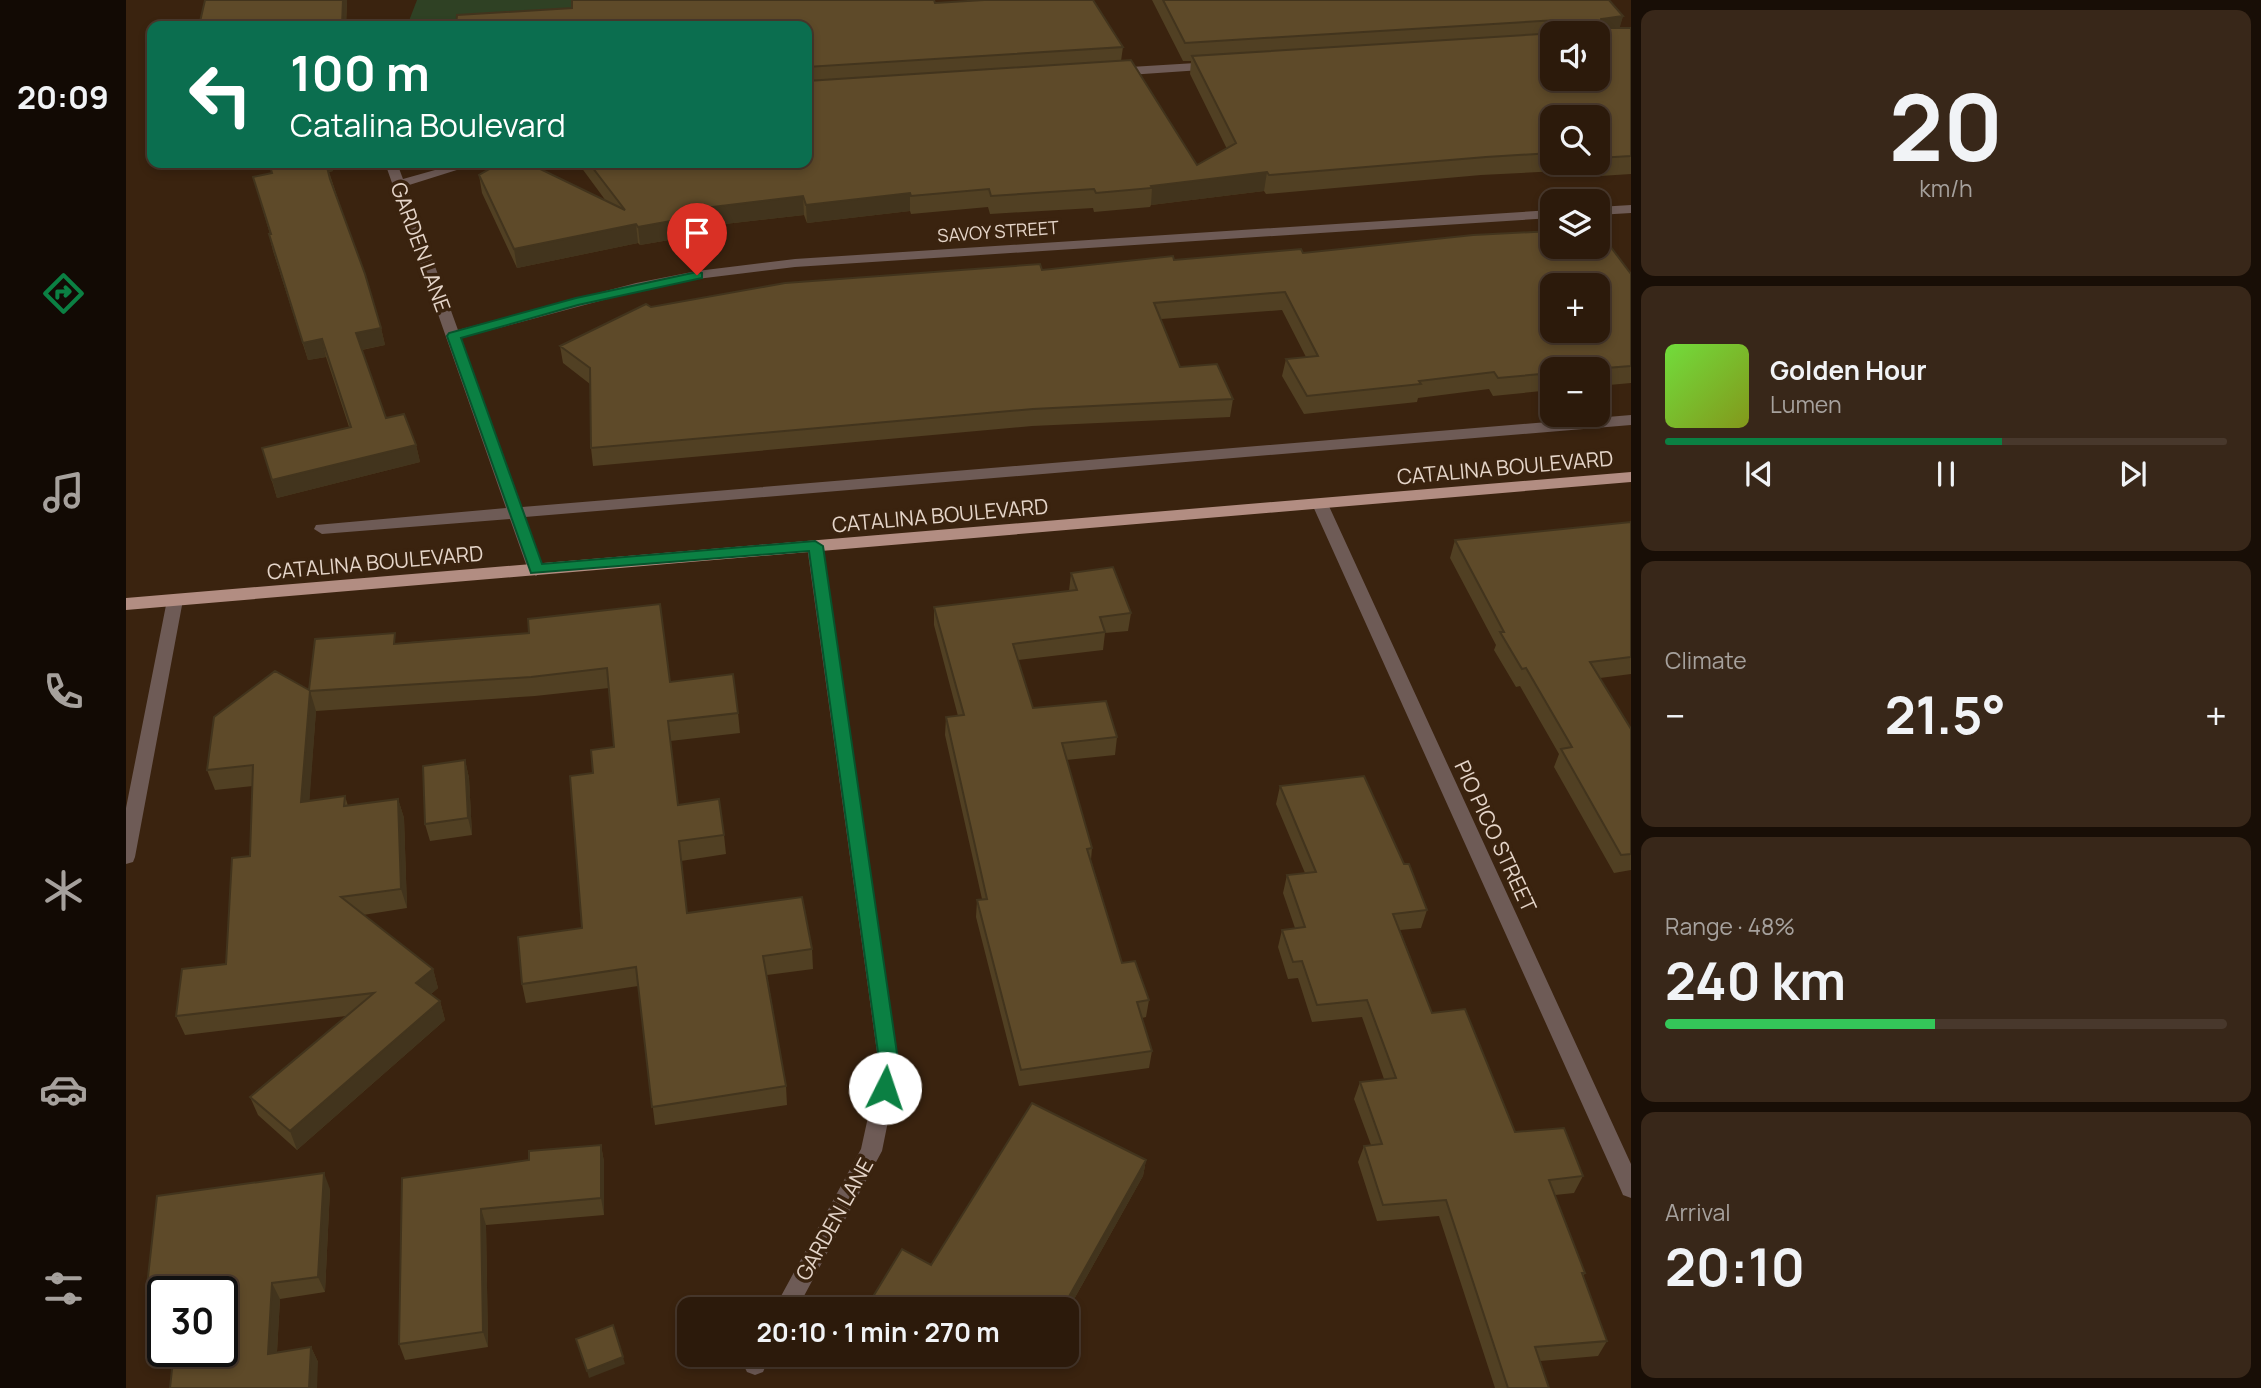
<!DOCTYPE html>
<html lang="en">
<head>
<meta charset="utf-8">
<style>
	body { margin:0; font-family:Manrope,sans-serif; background:#382719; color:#f1f3f6; height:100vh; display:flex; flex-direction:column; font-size:26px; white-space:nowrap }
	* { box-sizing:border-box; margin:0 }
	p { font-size:23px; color:#a6a19d }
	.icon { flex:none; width:38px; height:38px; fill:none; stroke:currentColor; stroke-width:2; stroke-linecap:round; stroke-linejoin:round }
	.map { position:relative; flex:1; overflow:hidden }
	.side { display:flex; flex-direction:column; gap:10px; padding:10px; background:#180e06; width:630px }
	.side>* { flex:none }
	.top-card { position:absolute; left:21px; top:21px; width:665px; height:147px; border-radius:14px; box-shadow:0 4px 10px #0003,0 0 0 2px #48382c; background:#0b6e4f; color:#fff; overflow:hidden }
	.fabs { position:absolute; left:1414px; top:21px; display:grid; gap:14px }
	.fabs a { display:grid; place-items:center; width:70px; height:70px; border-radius:14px; background:#2c1a0b; box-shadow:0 4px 10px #0003,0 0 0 2px #48382c; font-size:35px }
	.speed { position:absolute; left:21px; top:1276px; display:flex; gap:14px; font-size:35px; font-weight:700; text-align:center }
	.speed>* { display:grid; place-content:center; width:91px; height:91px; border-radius:50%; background:#2c1a0b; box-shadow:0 4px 10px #0003,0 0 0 2px #48382c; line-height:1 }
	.speed .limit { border:4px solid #111; border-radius:10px; background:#fff; color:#111 }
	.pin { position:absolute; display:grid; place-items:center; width:60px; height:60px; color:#fff; margin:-72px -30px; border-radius:50% 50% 50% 0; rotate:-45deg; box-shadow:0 0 7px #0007 }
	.pin .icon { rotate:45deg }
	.me { position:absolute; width:77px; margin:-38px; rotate:4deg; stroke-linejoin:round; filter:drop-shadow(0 0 5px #0008) }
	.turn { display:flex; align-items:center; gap:24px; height:147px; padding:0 28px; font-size:32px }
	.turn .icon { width:91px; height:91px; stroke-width:2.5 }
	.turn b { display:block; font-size:49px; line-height:60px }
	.big { font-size:52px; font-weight:700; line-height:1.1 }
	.side .tile { flex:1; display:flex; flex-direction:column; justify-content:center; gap:10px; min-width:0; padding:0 24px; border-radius:14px; background:#382719 }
	.side .dial { align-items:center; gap:0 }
	.dial b { font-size:91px; line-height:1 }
	.song { display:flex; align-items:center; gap:21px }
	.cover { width:84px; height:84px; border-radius:10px; background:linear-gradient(135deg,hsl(100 70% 55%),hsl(70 70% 35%)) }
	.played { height:7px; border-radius:4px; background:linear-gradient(90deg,#0b8043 60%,#48382c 60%) }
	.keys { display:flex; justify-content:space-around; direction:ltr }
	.heat { display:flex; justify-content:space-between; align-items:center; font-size:38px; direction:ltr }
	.charge { height:10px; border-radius:5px; background:linear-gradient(90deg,#34c759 48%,#48382c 0) }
	.trip { position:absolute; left:551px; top:1297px; width:402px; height:70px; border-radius:14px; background:#2c1a0b; box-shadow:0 4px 10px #0003,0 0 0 2px #48382c; font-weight:700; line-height:70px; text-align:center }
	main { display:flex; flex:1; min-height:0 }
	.tab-bar { display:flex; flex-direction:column; width:126px; justify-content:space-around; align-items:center; background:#120a04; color:#a6a19d }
	.tab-bar .icon { width:49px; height:49px }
	.tab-bar .current { color:#0b8043 }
	.tab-bar b { font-size:32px; color:#f1f3f6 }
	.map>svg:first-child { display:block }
</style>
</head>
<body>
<main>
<nav class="tab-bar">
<b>20:09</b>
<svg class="icon current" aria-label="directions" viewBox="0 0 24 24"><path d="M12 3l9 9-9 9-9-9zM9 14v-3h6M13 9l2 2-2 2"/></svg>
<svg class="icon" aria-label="music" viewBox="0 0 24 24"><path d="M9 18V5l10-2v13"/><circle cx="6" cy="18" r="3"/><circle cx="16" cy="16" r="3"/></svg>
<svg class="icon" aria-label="phone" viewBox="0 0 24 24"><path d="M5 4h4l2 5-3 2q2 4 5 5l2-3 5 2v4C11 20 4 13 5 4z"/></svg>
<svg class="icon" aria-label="climate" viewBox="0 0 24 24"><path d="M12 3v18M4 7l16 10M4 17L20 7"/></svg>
<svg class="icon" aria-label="car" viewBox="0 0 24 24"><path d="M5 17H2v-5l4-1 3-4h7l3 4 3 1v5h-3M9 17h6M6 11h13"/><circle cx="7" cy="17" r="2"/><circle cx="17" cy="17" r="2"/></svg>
<svg class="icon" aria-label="filters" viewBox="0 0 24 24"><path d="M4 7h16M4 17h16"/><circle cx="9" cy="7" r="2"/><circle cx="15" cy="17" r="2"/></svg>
</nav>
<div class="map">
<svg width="1505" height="1388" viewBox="0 0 1505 1388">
	<rect width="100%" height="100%" fill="#3a230f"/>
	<!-- green -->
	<path fill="#2f4124" d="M 291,0 L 448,0 L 448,23 L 400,26 L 281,26 Z"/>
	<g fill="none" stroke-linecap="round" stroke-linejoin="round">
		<!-- street -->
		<path fill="#6e5b56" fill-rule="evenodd" d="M 1086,62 L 1092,66 L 1090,69 L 988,76 L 982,72 L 988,68 Z
			M 259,163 L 271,163 L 277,179 L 334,163 L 353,163 L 280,186 L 332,330 L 510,283 L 571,271 L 669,259 L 1426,210 L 1426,218 L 669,267 L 571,279 L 511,291 L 335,338 L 396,507 L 1505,415 L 1505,425 L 399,517 L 418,570 L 410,576 L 402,570 L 384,519 L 196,534 L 188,529 L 190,525 L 380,508 Z
			M 1505,205 L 1505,213 L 1472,215 L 1472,207 Z
			M 1194,499 L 1202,504 L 1505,1164 L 1505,1198 L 1497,1195 L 1494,1188 L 1186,504 Z
			M 689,541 L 697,546 L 773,1067 L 756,1151 L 671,1309 L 648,1309 L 735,1149 L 753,1067 L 681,546 Z
			M 49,594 L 57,600 L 9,857 L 7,862 L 0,864 L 0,808 L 41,600 Z
			M 621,1354 L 645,1354 L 637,1372 L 629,1375 L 621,1372 L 617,1364 Z"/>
		<!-- primary -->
		<path fill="#b28d82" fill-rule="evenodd" d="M 1505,472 L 1505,482 L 0,610 L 0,598 Z"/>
	</g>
	<!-- wall -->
	<path fill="#514023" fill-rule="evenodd" d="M 79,0 L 221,0 L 220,26 L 73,26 Z
		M 1026,0 L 1483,0 L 1497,16 L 1493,28 L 1505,28 L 1505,174 L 1459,177 L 1453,170 L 1355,175 L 1140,194 L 1138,191 L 1025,205 L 1024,207 L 968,212 L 967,208 L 864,214 L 862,207 L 785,214 L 784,211 L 681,223 L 678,215 L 590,225 L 590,232 L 514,245 L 512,243 L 391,268 L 356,193 L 353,175 L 480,201 L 452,163 L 681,163 L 681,26 L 809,3 L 997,47 L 995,61 L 1071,165 L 1101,149 L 1064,74 L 1065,61 L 1057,61 ZM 1426,117 L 1472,117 L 1472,163 L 1426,163 Z
		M 143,163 L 205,163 L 207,171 L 203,172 L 255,328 L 259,345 L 236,350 L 260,418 L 290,445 L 294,462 L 151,498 L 136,448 L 223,427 L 200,357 L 182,360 L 147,251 L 143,234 L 144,234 L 127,177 L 146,173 Z
		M 1177,253 L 1505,274 L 1505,383 L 1472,386 L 1472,369 L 1426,369 L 1426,390 L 1367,396 L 1363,389 L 1292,398 L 1291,402 L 1178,414 L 1156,376 L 1160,359 L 1180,357 L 1156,310 L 1035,319 L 1054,367 L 1107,399 L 1104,417 L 906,426 L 467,466 L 465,448 L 464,384 L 437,363 L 434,346 L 525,307 L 916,270 L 1048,260 Z
		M 1505,522 L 1505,674 L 1474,678 L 1505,729 L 1505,870 L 1488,873 L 1428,767 L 1433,754 L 1394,686 L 1390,687 L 1368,650 L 1370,645 L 1324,558 L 1329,540 Z
		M 945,573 L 1005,613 L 1002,631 L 979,633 L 977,650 L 892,660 L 907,708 L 991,737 L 989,755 L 940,760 L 966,848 L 965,860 L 996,963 L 1023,1000 L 1020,1017 L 1016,1018 L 1026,1051 L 1023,1068 L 893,1086 L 850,917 L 851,900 L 856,899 L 819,735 L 820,717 L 832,716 L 808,625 L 808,607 L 943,591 Z
		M 403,633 L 544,682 L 612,713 L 614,733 L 544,741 L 552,805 L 598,835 L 600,854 L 555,861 L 561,913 L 686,949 L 687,969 L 641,975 L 660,1086 L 661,1105 L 529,1125 L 512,986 L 400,1003 L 396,984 L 456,928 L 467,773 L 488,747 L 483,688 L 409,696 L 190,711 L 183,801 L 219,796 L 222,806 L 272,799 L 278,818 L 281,908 L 237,915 L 307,969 L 312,988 L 305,994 L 314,1001 L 319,1020 L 171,1150 L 132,1115 L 124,1097 L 220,1016 L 59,1035 L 50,1016 L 100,964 L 124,856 L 127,786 L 89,790 L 81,770 L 183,690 L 271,643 Z
		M 339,760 L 343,778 L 346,835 L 304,841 L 299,824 Z
		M 1154,786 L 1278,864 L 1301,910 L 1295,928 L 1274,930 L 1306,1013 L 1389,1132 L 1457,1176 L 1448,1193 L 1429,1195 L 1459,1273 L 1457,1277 L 1481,1341 L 1472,1356 L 1414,1361 L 1423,1388 L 1369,1388 L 1313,1216 L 1251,1221 L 1232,1162 L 1238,1146 L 1245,1145 L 1228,1099 L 1234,1082 L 1258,1079 L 1236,1017 L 1186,1022 L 1172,978 L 1162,979 L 1152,947 L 1156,930 L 1169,928 L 1157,893 L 1161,875 L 1179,873 L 1150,804 Z
		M 475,1145 L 478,1162 L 478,1215 L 360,1225 L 362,1347 L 279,1360 L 273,1344 L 276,1178 L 403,1160 Z
		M 1020,1160 L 1017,1176 L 942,1310 L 942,1309 L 745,1309 L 745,1300 L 805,1265 Z
		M 204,1189 L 199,1292 L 154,1299 L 151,1352 L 185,1347 L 192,1362 L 44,1388 L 96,1292 L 37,1292 L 37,1310 L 29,1311 L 20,1295 Z
		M 812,1354 L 830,1354 L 826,1362 Z"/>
	<!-- shaded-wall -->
	<path fill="#42341d" d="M 217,0 L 221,0 L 220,26 L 216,26 Z
		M 1497,16 L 1492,34 L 1472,36 L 1475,19 Z
		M 200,163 L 205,163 L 207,171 L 202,172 Z
		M 1141,172 L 1138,191 L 1025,205 L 1026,188 L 1025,186 Z
		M 784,193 L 784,211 L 681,223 L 680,205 Z
		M 677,196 L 678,215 L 590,225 L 590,232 L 514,245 L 512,227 L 586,207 Z
		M 510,224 L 512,243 L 391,268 L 388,249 Z
		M 255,328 L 259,345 L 234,350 L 230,333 Z
		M 196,339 L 200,357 L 182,360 L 177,343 Z
		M 290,445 L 294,462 L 151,498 L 146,480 Z
		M 184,691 L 190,711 L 182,822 L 175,802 Z
		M 339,760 L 343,778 L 346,835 L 342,818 Z
		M 272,799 L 278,818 L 281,908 L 275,889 Z
		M 307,969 L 312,988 L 296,1002 L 290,983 Z
		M 314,1001 L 319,1020 L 171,1150 L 164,1131 Z
		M 475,1145 L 478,1162 L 478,1215 L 475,1198 Z
		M 1020,1160 L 1017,1176 L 942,1310 L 942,1309 L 936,1309 Z
		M 198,1173 L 204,1189 L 199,1292 L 192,1277 Z
		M 355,1209 L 360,1225 L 362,1347 L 357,1332 Z
		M 146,1283 L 154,1299 L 150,1369 L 142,1354 Z
		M 185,1347 L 192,1362 L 191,1388 L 183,1388 Z
		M 826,1354 L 830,1354 L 826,1362 Z
		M 497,1357 L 499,1364 L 463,1378 L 461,1371 Z"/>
	<!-- building -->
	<path fill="#5e4a29" stroke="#42341d" stroke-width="2" fill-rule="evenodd" d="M 79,0 L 217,0 L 216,26 L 119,26 L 120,23 L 73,26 Z
		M 446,0 L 808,0 L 809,3 L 858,0 L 967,0 L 997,47 L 681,67 L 681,26 L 330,26 L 331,15 L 446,8 Z
		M 1037,0 L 1483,0 L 1497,16 L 1475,19 L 1475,28 L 1505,28 L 1505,156 L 1472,158 L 1472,117 L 1426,117 L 1426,153 L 1360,157 L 1143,175 L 1141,172 L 1025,186 L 1026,188 L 970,193 L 968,189 L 865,196 L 863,189 L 785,196 L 784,193 L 680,205 L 677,196 L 586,207 L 589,213 L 512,227 L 510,224 L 388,249 L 353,175 L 374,163 L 402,163 L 499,210 L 463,163 L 681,163 L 681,81 L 1005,60 L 1071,165 L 1110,143 L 1066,56 L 1431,33 L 1433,30 L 1431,20 L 1059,43 ZM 1426,33 L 1472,33 L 1472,79 L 1426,79 Z
		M 143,163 L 200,163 L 204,179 L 239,274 L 255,328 L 230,333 L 260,418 L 278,414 L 290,445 L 146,480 L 136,448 L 225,427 L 196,339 L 177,343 L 143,234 L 145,234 L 127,177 L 146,173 Z
		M 1472,230 L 1505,274 L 1505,366 L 1467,369 L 1426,369 L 1426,373 L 1372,378 L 1368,372 L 1293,381 L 1295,384 L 1181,396 L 1160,359 L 1192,356 L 1159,292 L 1028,303 L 1054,367 L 1091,364 L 1107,399 L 907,409 L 465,448 L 464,368 L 434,346 L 520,304 L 525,307 L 659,283 L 914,264 L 916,270 L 1047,256 L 1048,260 L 1175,249 L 1177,253 L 1347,235 L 1426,231 L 1426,247 L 1472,247 ZM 1426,285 L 1472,285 L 1472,331 L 1426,331 Z
		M 1505,522 L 1505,657 L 1464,662 L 1505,729 L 1505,854 L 1495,855 L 1435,749 L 1446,747 L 1400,668 L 1396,669 L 1374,632 L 1378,632 L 1329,540 Z
		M 987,567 L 1005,613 L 974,617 L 979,632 L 887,644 L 907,708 L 980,701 L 991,737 L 936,743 L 966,848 L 961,849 L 996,963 L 1009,961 L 1023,1000 L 1011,1002 L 1026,1051 L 895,1070 L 851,900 L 861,899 L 820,717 L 838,715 L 808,607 L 951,590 L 945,573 Z
		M 534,604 L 544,682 L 607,674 L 612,713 L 542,721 L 552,805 L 593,799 L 598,835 L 553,841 L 561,913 L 676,897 L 686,949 L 637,956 L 660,1086 L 526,1107 L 510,967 L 396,984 L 392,937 L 456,928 L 444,776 L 467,773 L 465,750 L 488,747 L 481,668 L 405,677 L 184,691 L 175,802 L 219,796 L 218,806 L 272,799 L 275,889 L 215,897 L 307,969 L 290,983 L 314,1001 L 164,1131 L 124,1097 L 248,993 L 50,1016 L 56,969 L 100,964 L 106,858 L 124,856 L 127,765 L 81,770 L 88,717 L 149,671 L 183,690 L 189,639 L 269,633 L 268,644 L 403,633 L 402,619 Z
		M 339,760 L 342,818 L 299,824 L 297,766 Z
		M 1238,776 L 1278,864 L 1283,864 L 1301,910 L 1267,914 L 1306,1013 L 1339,1009 L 1389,1132 L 1438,1128 L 1457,1176 L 1423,1180 L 1459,1273 L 1456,1273 L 1481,1341 L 1409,1347 L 1423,1388 L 1382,1388 L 1320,1200 L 1257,1205 L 1238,1146 L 1256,1144 L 1234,1082 L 1270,1078 L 1241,1000 L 1191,1005 L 1176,961 L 1167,962 L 1156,930 L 1179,927 L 1161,875 L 1190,872 L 1154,786 Z
		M 906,1103 L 1020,1160 L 936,1309 L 863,1309 L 853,1303 L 849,1309 L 761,1309 L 745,1300 L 776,1249 L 805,1265 Z
		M 475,1145 L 475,1198 L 355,1209 L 357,1332 L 273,1344 L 276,1178 L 403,1160 L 403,1151 Z
		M 198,1173 L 192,1277 L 146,1283 L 142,1354 L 185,1347 L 183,1388 L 44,1388 L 48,1351 L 96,1351 L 96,1292 L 54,1292 L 54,1290 L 37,1292 L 37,1293 L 20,1295 L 31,1196 Z
		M 487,1325 L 497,1357 L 461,1371 L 450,1339 Z"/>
	<!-- route -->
	<path fill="#0b8043" stroke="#07532c" stroke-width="2" d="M 571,272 L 576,273 L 576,278 L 452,305 L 335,338 L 416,564 L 689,541 L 697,546 L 773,1067 L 766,1094 L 759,1096 L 752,1094 L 749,1088 L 754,1067 L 683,551 L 405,573 L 321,336 L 323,333 L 450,298 Z"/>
	<g text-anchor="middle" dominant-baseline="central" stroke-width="7" stroke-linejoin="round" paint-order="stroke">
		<!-- far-street labels -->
		<g font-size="18" fill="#e5d5c9" stroke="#3a230f">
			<text transform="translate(872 231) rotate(-4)">SAVOY STREET</text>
		</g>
		<!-- street labels -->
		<g font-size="21" fill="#e5d5c9" stroke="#3a230f">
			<text transform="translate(295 247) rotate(70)">GARDEN LANE</text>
			<text transform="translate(1379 467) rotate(-5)">CATALINA BOULEVARD</text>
			<text transform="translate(814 515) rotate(-5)">CATALINA BOULEVARD</text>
			<text transform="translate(249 562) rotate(-5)">CATALINA BOULEVARD</text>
			<text transform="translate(1370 836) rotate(65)">PIO PICO STREET</text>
			<text transform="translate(708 1219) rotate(-61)">GARDEN LANE</text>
		</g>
	</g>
</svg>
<div class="fabs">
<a><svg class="icon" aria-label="sound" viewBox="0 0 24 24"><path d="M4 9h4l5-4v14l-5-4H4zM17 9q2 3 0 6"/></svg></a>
<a><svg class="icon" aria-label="search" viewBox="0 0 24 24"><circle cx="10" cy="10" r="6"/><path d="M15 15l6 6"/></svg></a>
<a><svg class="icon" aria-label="layers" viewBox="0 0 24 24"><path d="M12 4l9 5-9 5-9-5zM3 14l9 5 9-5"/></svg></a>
<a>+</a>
<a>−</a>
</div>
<div class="speed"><div class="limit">30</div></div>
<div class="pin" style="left:571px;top:275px;background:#d93025"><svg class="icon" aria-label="arrive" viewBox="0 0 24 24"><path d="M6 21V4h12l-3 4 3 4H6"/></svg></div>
<svg class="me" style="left:759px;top:1088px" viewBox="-20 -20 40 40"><circle r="19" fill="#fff"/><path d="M0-13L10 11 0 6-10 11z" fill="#0b8043"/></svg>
<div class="trip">20:10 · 1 min · 270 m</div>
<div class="top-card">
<div class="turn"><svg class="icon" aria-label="left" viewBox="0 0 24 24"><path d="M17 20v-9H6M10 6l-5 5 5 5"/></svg><div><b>100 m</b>Catalina Boulevard</div></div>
</div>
</div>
<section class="side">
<div class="tile dial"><b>20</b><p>km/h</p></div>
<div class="tile">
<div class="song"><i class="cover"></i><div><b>Golden Hour</b><p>Lumen</p></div></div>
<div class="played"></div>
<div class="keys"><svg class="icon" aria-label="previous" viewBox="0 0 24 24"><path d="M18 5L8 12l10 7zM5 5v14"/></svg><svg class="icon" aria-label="pause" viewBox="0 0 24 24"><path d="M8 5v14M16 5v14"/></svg><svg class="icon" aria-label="next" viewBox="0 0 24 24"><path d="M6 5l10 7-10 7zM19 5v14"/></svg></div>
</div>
<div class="tile"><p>Climate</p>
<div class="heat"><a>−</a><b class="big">21.5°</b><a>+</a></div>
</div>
<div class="tile"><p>Range · 48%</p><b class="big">240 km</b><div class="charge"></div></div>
<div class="tile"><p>Arrival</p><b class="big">20:10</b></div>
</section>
</main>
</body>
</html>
